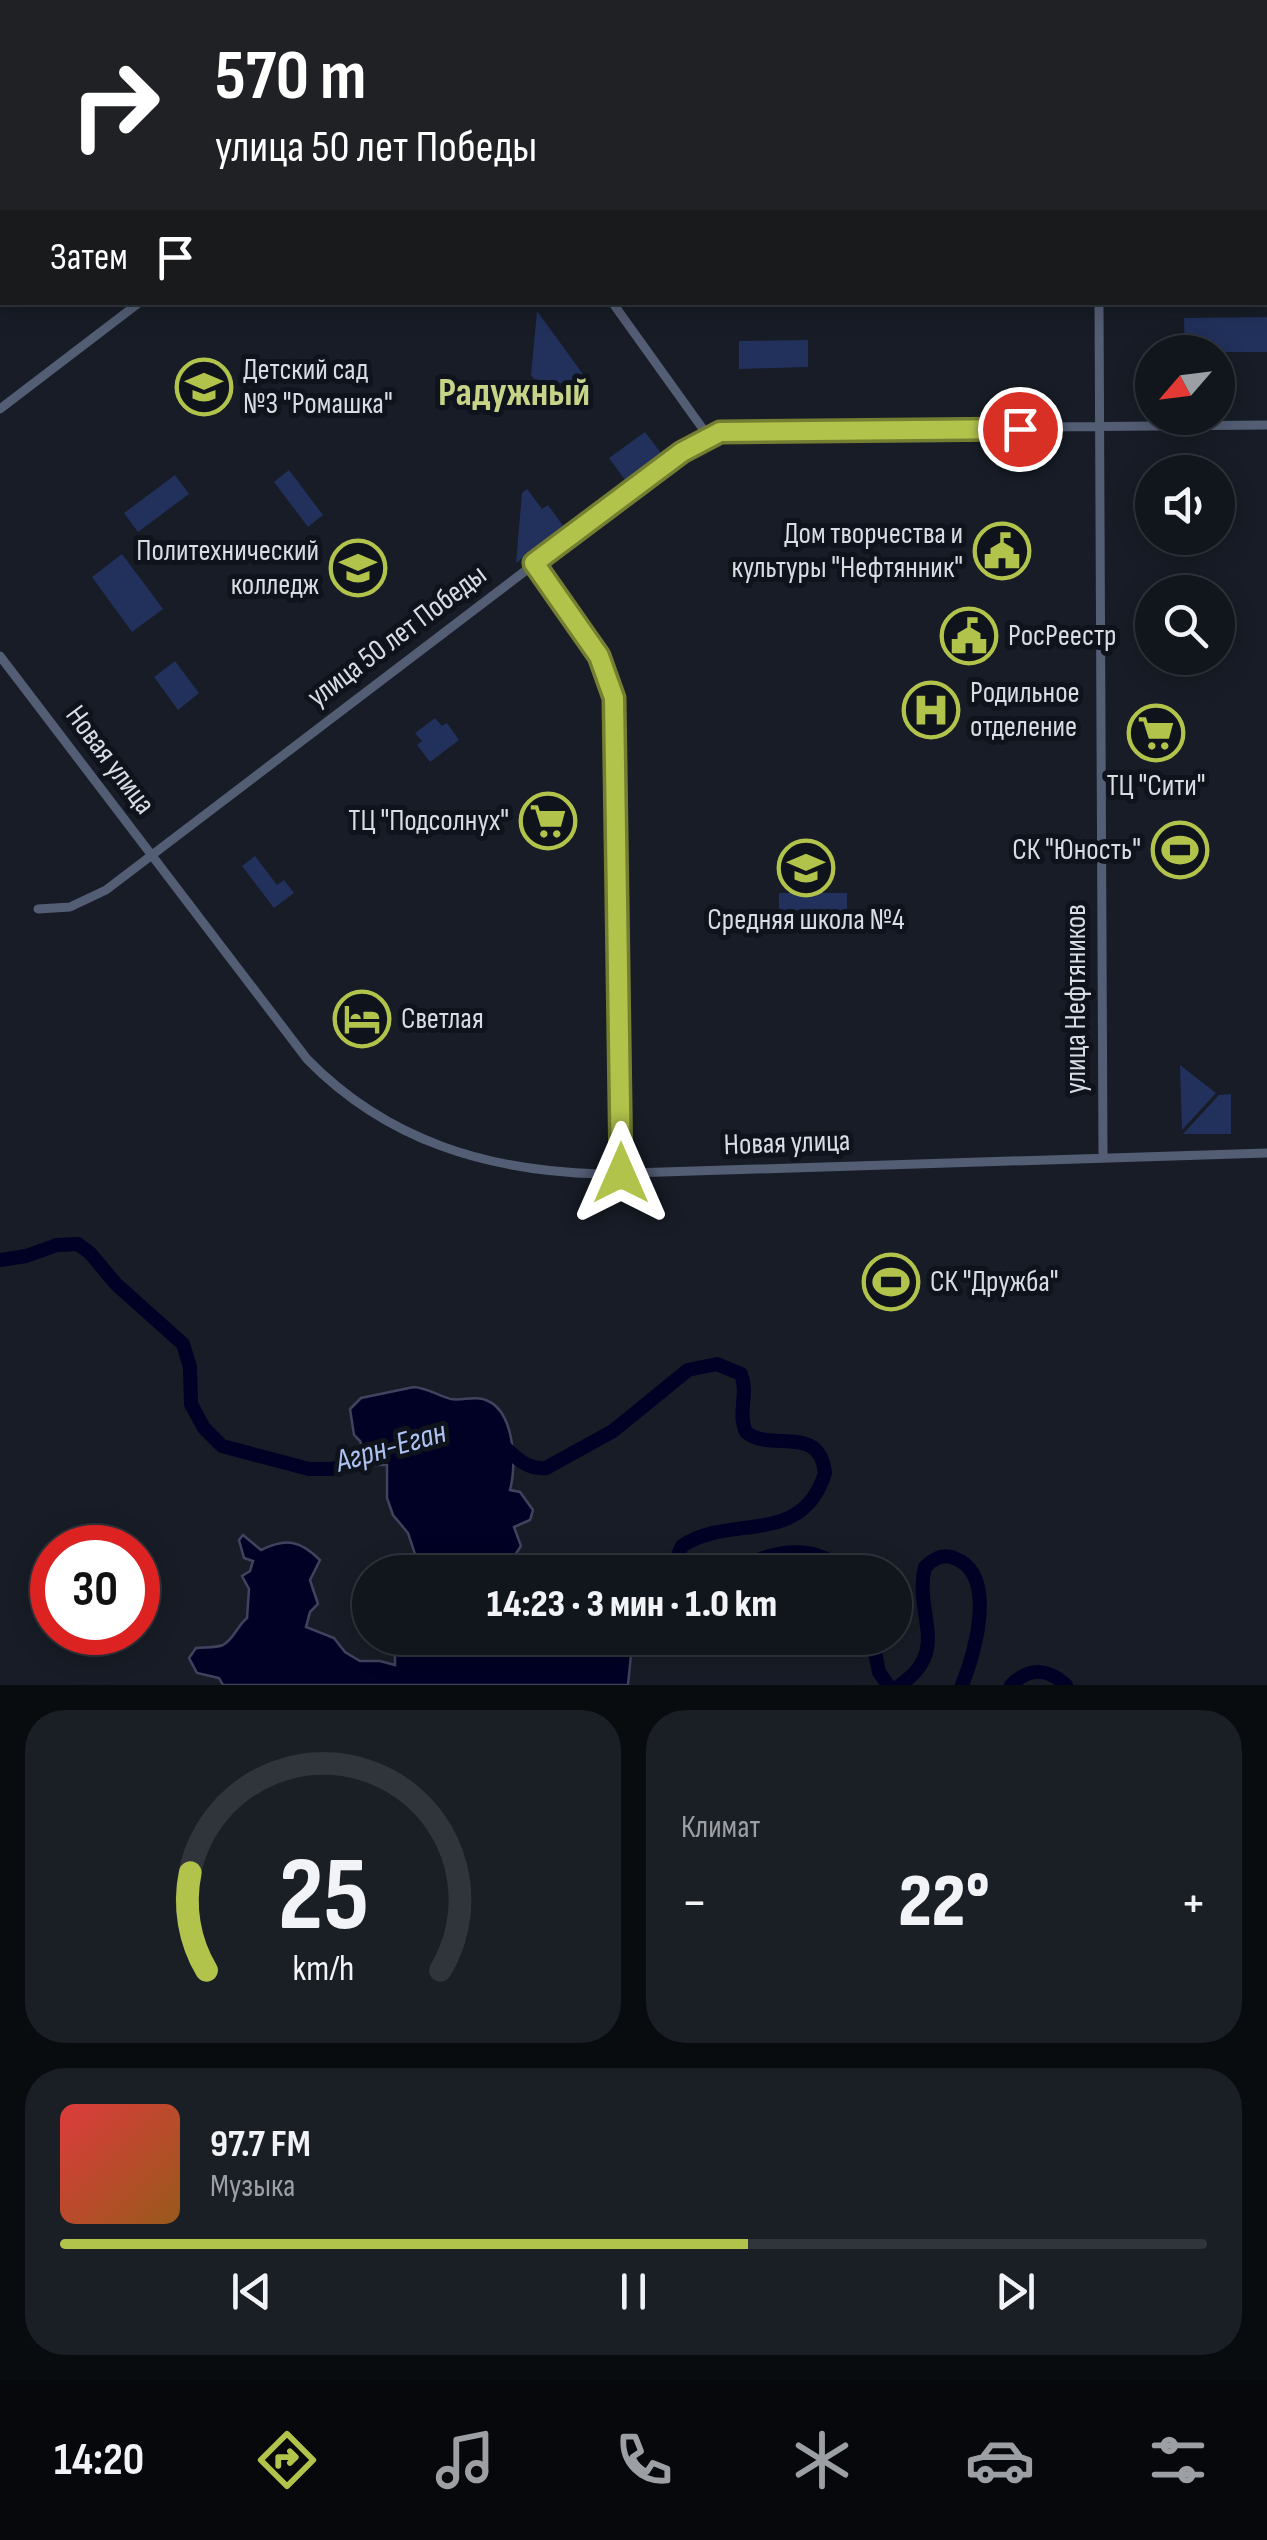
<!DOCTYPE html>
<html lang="ru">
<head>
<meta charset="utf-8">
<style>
	body { margin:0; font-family:"Sofia Sans Condensed",sans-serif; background:#1a1e25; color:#f1f3f6; height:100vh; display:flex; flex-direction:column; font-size:38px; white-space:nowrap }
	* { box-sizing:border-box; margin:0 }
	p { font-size:32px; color:#9c9fa3 }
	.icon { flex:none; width:55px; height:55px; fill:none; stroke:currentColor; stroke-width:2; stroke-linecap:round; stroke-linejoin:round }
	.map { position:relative; height:1685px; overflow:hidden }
	.drawer { display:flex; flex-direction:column; gap:25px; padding:25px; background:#090c0f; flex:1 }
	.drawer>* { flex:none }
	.guide { position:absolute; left:0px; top:0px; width:1268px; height:305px; box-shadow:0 5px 25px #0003,0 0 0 2px #30343b; background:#202124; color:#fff; overflow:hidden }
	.needle { width:65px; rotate:242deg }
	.controls { position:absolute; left:1135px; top:335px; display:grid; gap:20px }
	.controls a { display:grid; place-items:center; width:100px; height:100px; border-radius:50%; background:#11151c; box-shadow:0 5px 25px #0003,0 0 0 2px #30343b; font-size:50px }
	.speed { position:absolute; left:30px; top:1525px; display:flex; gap:20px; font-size:50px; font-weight:700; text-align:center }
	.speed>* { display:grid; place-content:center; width:130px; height:130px; border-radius:50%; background:#11151c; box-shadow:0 5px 25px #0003,0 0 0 2px #30343b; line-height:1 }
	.speed .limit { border:15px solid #d22; background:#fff; color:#111 }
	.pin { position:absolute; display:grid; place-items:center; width:85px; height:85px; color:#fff; margin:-42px; border:5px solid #fff; border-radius:50%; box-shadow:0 2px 10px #0007 }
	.me { position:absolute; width:110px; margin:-55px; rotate:0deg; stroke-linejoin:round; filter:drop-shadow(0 0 8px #0008) }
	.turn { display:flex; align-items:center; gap:35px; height:210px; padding:0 50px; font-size:45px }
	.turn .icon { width:130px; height:130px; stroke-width:2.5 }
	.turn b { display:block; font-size:70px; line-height:85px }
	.then { display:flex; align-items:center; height:95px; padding:0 50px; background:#0003; gap:20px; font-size:38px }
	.big { font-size:75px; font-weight:800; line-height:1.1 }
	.drawer .card { flex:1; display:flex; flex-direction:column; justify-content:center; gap:15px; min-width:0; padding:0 35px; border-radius:40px; background:#1a1e25 }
	.drawer .dial { align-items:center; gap:0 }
	.dial svg { height:260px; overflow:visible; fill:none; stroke:#30343b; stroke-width:7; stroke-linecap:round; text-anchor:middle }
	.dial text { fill:#f1f3f6; stroke:none }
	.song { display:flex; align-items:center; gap:30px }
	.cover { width:120px; height:120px; border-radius:15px; background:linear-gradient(135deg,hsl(0 70% 55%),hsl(30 70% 35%)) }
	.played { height:10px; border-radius:5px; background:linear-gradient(90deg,#b2c34c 60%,#30343b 60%) }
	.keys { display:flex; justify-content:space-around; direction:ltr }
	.heat { display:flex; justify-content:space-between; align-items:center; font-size:55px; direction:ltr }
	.drawer .tiles { flex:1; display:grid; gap:25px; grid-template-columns:1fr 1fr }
	.card:last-child { grid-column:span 2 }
	.trip { position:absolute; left:352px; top:1555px; width:560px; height:100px; border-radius:50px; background:#11151c; box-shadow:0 5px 25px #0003,0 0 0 2px #30343b; font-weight:800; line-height:100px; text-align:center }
	.dock { display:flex; height:160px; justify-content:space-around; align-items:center; background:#07080b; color:#9c9fa3 }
	.dock .icon { width:70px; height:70px }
	.dock .on { color:#b2c34c }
	.dock b { font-size:45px; color:#f1f3f6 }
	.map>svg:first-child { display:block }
</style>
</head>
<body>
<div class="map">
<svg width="1267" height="1685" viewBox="0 0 1267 1685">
	<rect width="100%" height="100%" fill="#171c26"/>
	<!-- green -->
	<path fill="#21315b" d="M 537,311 L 593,388 L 534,379 L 531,375 Z
		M 1267,317 L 1267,352 L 1185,352 L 1184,318 Z
		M 808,340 L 808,367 L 739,369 L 739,341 Z
		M 645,432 L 661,453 L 625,480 L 609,458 Z
		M 289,470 L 323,515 L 308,527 L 274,482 Z
		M 175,475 L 189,494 L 138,532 L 124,513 Z
		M 527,489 L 542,509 L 548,505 L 564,527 L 516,563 L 522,493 Z
		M 122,554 L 163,609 L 132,632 L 92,577 Z
		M 175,661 L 199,693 L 178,710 L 154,677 Z
		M 435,718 L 442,726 L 447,723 L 459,740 L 430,762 L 417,745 L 422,741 L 415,733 Z
		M 255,856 L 277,885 L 284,880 L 294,893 L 274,908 L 242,866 Z
		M 779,893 L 847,893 L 847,924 L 779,925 Z
		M 1180,1065 L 1216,1093 L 1182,1130 Z
		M 1231,1094 L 1231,1134 L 1183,1134 L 1219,1095 Z"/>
	<!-- water -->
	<path fill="#010025" stroke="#42425e" stroke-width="2.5" d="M 414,1387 C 428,1388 438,1396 451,1399 C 462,1401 472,1396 483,1399 C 515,1408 517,1465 510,1490 L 520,1492 L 533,1510 L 530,1520 L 514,1527 L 521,1546 L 515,1555 L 522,1572 L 429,1572 L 419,1566 L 408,1533 L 393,1515 L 387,1498 L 387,1465 L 369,1465 C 361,1454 364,1451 360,1441 L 354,1435 L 350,1409 L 361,1398 Z
		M 243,1535 L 261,1550 C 286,1538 300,1540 320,1560 L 310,1580 L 318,1604 L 310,1612 L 306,1627 L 334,1638 L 345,1652 L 360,1661 L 380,1661 L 395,1665 L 395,1656 L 382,1643 L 390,1638 L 644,1638 L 631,1655 L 628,1685 L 223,1685 L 219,1678 L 197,1673 L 189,1658 L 196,1648 C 204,1647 216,1648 223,1645 C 233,1640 238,1625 247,1618 L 249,1589 L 242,1576 L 250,1571 L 253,1561 L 244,1558 L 239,1540 Z"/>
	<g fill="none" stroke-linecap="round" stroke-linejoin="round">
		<!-- river -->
		<path stroke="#010025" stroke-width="14" d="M 0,1260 L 26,1256 L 57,1245 L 78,1244 L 90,1253 L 116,1284 L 183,1344 L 190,1367 L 191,1404 L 204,1428 L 222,1446 L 309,1469 L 332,1469 L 380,1452
			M 499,1442 C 514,1455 525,1470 546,1468 L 613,1431 L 688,1370 L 717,1364 L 741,1374 C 749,1394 737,1412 746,1432 C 770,1453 820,1423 825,1473 C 802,1548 730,1513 682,1546 L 678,1555 L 686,1572
			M 729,1572 C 768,1553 810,1539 845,1572
			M 872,1638 L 879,1672 L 888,1685
			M 900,1685 C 952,1650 913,1614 925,1567 C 933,1559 942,1553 954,1558 C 999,1574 974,1655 962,1685
			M 1011,1685 C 1030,1667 1047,1668 1066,1685"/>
		<!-- minor -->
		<path stroke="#535d74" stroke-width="9" d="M 391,0 L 393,2
			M 1094,0 L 1094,2
			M 536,2 L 539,0
			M 612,302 L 708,436
			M 1099,302 L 1103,1156
			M 0,409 L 140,302
			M 534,563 L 599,656 L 614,698 L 621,1173
			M 0,656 L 307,1059 C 387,1141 488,1171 600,1174 L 1267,1153
			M 38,909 L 70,907 L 106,890 L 667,463 L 702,439 L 734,430 L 1267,425"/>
	</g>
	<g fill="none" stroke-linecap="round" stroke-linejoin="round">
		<!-- route casing -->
		<g stroke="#747f31" stroke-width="25">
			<path id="route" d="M 621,1173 L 614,698 L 599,656 L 534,563 L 682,452 L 720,432 L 1020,429"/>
		</g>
		<!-- route -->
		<use href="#route" stroke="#b2c34c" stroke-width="18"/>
	</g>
	<!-- icons -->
	<defs>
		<g id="school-ring" transform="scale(2.875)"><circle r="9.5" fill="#0e131c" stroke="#b2c34c" stroke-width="1.5"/><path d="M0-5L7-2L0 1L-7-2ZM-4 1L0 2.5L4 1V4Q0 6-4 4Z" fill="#b2c34c"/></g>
		<g id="civic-ring" transform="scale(2.875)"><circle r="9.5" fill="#0e131c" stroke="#b2c34c" stroke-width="1.5"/><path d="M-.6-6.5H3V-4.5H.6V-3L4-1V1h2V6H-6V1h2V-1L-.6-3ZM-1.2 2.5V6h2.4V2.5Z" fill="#b2c34c"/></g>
		<g id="university-ring" transform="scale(2.875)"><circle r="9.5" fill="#0e131c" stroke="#b2c34c" stroke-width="1.5"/><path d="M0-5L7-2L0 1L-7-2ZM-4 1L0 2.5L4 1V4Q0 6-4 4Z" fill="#b2c34c"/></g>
		<g id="hospital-ring" transform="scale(2.875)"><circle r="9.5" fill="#0e131c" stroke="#b2c34c" stroke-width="1.5"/><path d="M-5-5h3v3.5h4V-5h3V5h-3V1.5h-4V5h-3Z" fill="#b2c34c"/></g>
		<g id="supermarket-ring" transform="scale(2.875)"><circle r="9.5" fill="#0e131c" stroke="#b2c34c" stroke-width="1.5"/><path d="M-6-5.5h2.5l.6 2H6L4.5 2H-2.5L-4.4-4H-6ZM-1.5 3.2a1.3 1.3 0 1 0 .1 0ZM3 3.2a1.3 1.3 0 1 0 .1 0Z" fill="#b2c34c"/></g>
		<g id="stadium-ring" transform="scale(2.875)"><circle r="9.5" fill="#0e131c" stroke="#b2c34c" stroke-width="1.5"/><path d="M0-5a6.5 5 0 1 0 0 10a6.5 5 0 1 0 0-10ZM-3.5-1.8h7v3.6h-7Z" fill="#b2c34c"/></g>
		<g id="hotel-ring" transform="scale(2.875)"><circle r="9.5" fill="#0e131c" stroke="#b2c34c" stroke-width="1.5"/><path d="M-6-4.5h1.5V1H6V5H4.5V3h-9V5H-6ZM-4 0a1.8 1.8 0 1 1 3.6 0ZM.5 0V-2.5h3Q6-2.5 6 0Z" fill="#b2c34c"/></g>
	</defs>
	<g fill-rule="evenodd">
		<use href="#school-ring" x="204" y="387"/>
		<use href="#civic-ring" x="1002" y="551"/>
		<use href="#university-ring" x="358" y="568"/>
		<use href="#civic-ring" x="969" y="636"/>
		<use href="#hospital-ring" x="931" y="710"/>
		<use href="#supermarket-ring" x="1156" y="733"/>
		<use href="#supermarket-ring" x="548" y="821"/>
		<use href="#stadium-ring" x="1180" y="850"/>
		<use href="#school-ring" x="806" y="868"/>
		<use href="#hotel-ring" x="362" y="1019"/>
		<use href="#stadium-ring" x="891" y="1282"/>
	</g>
	<g text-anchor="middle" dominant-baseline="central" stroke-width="10" stroke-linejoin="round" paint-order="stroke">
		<!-- poi labels -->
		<g font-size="30" fill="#d9dce3" stroke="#0e131c" text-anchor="start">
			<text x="243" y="370">Детский сад<tspan x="243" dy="34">№3 "Ромашка"</tspan></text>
			<text x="963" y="534" text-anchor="end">Дом творчества и<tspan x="963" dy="34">культуры "Нефтянник"</tspan></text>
			<text x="319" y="551" text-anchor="end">Политехнический<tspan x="319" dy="34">колледж</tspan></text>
			<text x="1008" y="636">РосРеестр</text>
			<text x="970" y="693">Родильное<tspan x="970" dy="34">отделение</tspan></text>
			<text x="1156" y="786" text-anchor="middle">ТЦ "Сити"</text>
			<text x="509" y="821" text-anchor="end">ТЦ "Подсолнух"</text>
			<text x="1141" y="850" text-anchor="end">СК "Юность"</text>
			<text x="806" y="920" text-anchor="middle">Средняя школа №4</text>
			<text x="401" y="1019">Светлая</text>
			<text x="930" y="1282">СК "Дружба"</text>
		</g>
		<!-- street labels -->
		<g font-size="30" fill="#d9dce3" stroke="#0e131c">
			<text transform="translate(397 636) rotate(-37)">улица 50 лет Победы</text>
			<text transform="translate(110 760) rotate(53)">Новая улица</text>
			<text transform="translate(1076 999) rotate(-90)">улица Нефтяников</text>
			<text transform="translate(787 1143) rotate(-2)">Новая улица</text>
		</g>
		<!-- water labels -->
		<g font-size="32" font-style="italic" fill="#aec2f1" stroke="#0e131c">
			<text transform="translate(391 1447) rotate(-16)">Агрн-Еган</text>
		</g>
		<!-- district labels -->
		<g font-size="40" font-weight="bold" fill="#c7d488" stroke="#0e131c">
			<text x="514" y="393">Радужный</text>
		</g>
	</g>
</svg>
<div class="controls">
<a><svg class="needle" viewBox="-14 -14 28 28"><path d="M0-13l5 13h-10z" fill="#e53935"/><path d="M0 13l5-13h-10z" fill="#9c9fa3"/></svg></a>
<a><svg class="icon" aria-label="sound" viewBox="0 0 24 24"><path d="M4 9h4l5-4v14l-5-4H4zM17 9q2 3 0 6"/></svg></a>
<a><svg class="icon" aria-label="search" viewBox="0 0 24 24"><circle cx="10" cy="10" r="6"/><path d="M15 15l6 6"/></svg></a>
</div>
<div class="speed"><div class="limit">30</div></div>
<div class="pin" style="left:1020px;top:429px;background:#d93025"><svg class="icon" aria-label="arrive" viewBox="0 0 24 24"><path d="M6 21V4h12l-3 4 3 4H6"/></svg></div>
<svg class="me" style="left:621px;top:1173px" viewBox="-20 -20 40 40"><path d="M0-17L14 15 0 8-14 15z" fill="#b2c34c" stroke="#fff" stroke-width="4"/></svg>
<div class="trip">14:23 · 3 мин · 1.0 km</div>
<div class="guide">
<div class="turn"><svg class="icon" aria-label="right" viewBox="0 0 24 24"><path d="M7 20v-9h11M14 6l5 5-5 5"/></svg><div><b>570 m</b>улица 50 лет Победы</div></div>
<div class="then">Затем<svg class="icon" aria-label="arrive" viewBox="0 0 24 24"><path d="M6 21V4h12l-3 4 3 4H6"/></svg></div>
</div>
</div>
<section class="drawer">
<div class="tiles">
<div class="card dial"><svg viewBox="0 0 100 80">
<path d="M14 69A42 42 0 1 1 86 69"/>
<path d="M14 69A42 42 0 0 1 9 39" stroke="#b2c34c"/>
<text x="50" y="56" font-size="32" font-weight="700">25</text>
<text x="50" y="72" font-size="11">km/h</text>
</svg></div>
<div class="card"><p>Климат</p>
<div class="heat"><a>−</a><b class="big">22°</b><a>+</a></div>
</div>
<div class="card">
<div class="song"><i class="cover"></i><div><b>97.7 FM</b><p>Музыка</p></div></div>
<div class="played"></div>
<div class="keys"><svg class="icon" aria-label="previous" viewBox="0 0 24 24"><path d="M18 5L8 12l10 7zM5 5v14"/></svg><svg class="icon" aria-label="pause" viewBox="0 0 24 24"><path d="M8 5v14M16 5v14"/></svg><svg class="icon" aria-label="next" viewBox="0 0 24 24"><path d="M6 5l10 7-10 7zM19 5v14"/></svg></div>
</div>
</div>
</section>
<nav class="dock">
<b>14:20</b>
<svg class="icon on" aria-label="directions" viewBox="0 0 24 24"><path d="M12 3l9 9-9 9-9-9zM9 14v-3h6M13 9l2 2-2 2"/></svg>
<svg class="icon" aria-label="music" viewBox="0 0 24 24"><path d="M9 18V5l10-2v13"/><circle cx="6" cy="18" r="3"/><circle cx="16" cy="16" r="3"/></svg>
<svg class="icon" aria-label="phone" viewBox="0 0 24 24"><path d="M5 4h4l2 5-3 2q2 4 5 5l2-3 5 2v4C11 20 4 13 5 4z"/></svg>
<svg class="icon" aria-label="climate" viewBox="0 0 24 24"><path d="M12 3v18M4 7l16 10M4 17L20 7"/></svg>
<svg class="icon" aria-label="car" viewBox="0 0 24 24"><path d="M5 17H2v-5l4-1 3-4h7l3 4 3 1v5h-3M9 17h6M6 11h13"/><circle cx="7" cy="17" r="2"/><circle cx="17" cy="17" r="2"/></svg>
<svg class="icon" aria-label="filters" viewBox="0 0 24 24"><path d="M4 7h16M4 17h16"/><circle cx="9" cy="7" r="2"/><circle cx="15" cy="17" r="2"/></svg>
</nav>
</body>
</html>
